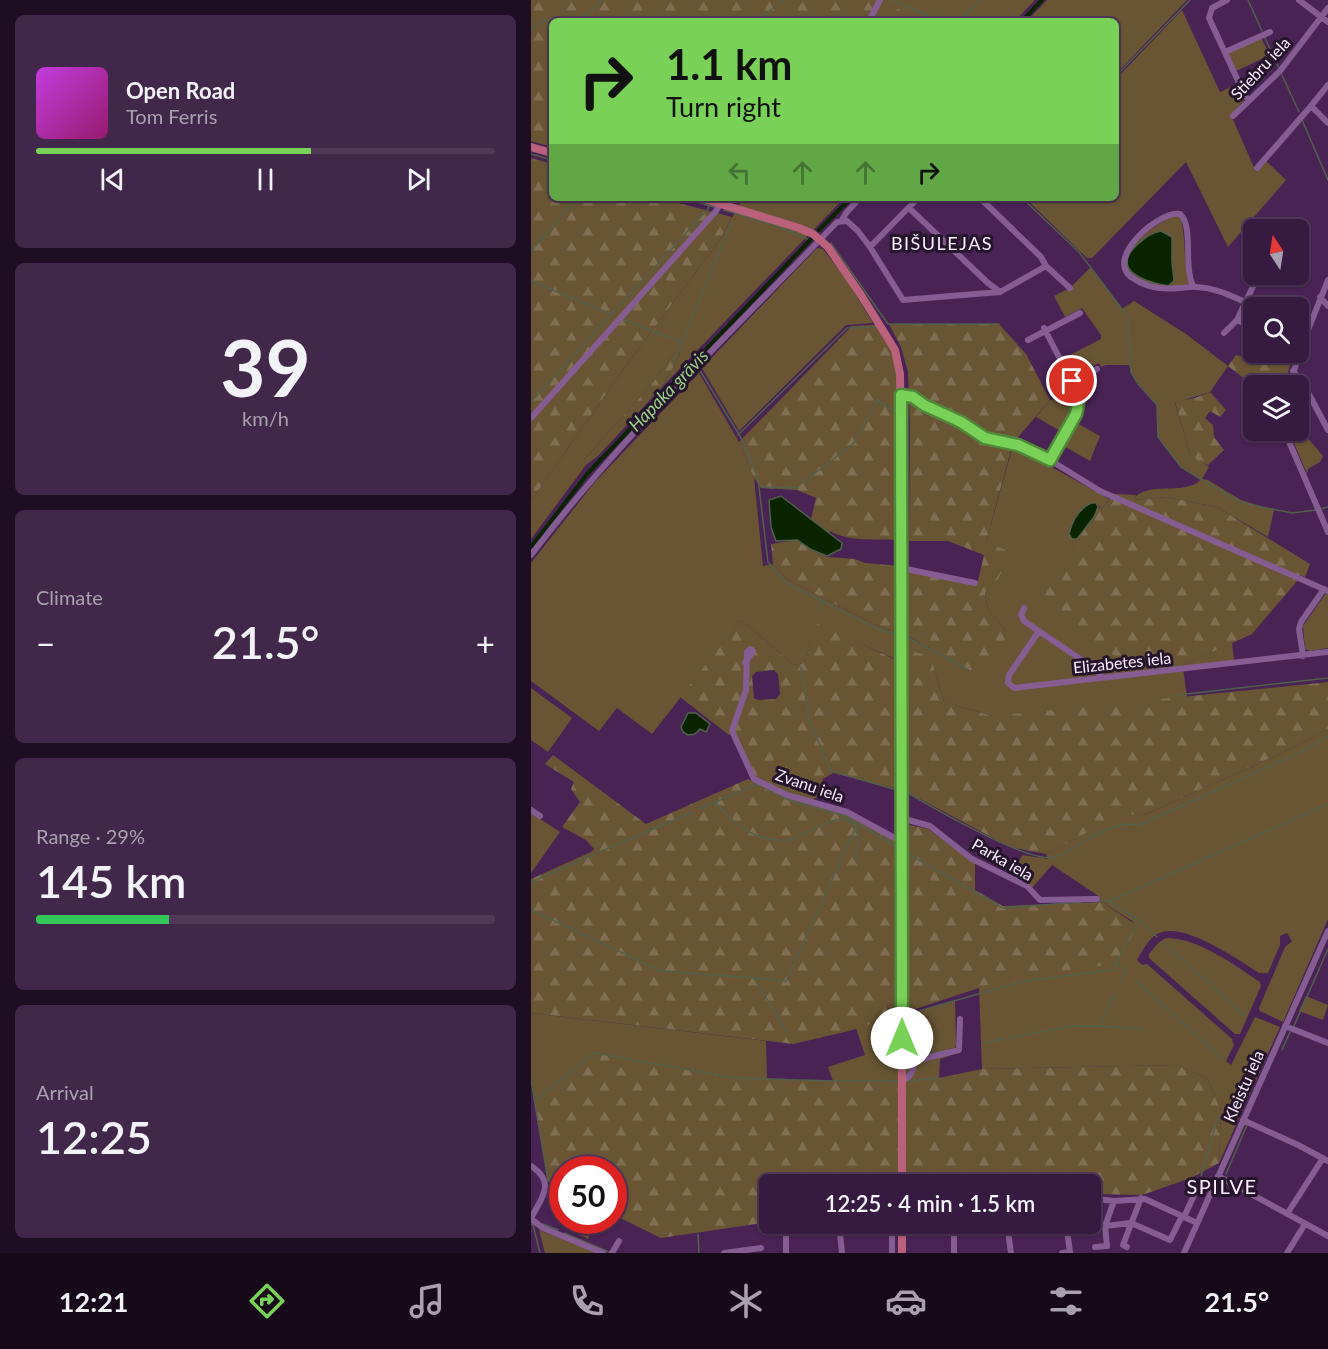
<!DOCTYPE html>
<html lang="en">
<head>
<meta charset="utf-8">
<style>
	body { margin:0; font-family:Lato,sans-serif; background:#41274a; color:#f1f3f6; height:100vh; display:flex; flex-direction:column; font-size:22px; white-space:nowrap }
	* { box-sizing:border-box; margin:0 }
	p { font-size:20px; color:#aaa1b0 }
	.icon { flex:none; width:33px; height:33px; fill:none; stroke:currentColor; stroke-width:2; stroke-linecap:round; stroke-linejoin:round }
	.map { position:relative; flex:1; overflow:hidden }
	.side { display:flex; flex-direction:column; gap:15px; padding:15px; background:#1e0e23; width:531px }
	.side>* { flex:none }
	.banner { position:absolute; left:18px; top:18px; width:570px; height:183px; border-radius:9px; box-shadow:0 2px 4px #0004,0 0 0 2px #503859; background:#7ad157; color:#111; overflow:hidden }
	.needle { width:39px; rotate:348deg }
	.buttons { position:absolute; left:712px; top:219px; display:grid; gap:12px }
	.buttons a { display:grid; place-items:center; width:66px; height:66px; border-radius:9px; background:#361a3f; box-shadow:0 2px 4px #0004,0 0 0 2px #503859; font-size:30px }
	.speed { position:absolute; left:18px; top:1156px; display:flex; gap:12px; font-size:30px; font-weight:700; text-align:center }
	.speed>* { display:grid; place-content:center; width:78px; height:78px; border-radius:50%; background:#361a3f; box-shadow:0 2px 4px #0004,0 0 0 2px #503859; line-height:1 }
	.speed .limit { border:9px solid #d22; background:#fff; color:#111 }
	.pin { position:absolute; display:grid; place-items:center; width:51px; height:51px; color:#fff; margin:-26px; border:3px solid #fff; border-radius:50%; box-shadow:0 2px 6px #0007 }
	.me { position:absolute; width:66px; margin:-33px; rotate:0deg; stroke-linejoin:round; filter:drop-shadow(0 0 4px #0008) }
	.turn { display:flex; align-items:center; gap:21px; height:126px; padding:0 18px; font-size:27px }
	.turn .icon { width:78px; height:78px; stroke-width:2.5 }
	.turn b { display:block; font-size:42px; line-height:51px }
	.lanes { display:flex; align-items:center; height:57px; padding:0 18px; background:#0003; justify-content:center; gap:30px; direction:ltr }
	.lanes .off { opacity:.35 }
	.big { font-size:45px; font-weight:600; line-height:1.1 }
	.side .widget { flex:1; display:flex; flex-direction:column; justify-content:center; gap:9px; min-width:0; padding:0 21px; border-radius:9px; background:#41274a }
	.side .dial { align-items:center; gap:0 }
	.dial b { font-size:78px; line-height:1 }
	.song { display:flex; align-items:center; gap:18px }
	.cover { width:72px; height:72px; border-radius:9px; background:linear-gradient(135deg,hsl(290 70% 55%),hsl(320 70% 35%)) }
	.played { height:6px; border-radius:3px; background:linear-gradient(90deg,#7ad157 60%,#503859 60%) }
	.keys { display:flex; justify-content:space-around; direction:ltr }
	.heat { display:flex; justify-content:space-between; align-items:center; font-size:33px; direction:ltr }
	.charge { height:9px; border-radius:4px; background:linear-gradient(90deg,#34c759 29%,#503859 0) }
	.trip { position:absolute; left:228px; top:1174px; width:342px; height:60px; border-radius:9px; background:#361a3f; box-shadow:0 2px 4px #0004,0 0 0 2px #503859; font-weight:600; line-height:60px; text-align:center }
	.menu { display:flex; height:96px; justify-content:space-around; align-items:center; background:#160a19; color:#aaa1b0 }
	.menu .icon { width:42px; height:42px }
	.menu .on { color:#7ad157 }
	.menu b { font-size:27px; color:#f1f3f6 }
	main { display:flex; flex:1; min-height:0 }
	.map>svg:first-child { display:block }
</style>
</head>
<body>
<main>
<section class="side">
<div class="widget">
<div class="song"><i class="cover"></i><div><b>Open Road</b><p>Tom Ferris</p></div></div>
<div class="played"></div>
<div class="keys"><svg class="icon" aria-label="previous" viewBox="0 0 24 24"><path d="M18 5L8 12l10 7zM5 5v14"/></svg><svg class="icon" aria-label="pause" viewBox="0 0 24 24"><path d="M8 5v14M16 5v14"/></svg><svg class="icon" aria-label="next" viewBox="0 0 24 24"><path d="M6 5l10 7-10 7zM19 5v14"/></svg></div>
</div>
<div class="widget dial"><b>39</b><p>km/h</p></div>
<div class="widget"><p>Climate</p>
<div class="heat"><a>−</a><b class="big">21.5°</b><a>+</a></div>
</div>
<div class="widget"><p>Range · 29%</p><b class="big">145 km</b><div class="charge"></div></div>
<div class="widget"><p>Arrival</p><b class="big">12:25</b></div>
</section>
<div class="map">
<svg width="797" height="1253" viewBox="0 0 797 1253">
	<defs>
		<pattern id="forest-firs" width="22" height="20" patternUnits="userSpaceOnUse" patternTransform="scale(1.5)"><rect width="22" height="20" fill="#695534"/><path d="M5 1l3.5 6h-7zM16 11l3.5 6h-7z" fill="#7f6e52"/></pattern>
	</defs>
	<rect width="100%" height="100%" fill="#482354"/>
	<!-- green -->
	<path fill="#695534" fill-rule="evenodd" d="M 349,0 L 504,0 L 484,21 L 374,21 L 379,16 Z
		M 516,0 L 656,0 L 585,74 L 585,21 L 496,21 Z
		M 651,10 L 689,92 L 707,84 L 714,99 L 700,115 L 725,172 L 735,161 L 755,180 L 697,247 L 655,162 L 561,258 L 556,258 L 494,198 L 585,198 L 585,79 Z
		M 730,38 L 739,55 L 705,71 L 697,53 Z
		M 212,198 L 313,198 L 131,387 L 150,352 L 143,353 L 121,384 L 53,460 L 55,465 L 0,539 L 0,501 L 91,371 L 188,241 Z
		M 644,215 L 649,216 C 656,239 651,261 659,283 C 646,294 615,285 603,277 C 599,274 596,270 594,266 C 599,241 623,226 644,215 ZM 630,231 L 641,237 L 641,262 L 643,275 L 619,281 L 605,276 L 620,233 Z
		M 286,248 L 292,249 L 317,282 L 342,323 L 315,325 L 208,431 L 171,368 Z
		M 560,267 L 591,309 L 603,301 L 655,334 L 697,366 L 679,392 L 644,403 L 659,454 L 678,467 L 671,479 L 677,480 L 710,500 L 743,510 L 737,537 L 686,507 L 636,497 L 601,500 C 619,479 650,497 670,480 L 650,467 L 630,442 L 627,437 L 626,405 L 607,383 L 600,372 L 598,365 L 575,365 L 570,367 L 568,363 L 546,374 L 542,373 L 533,358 L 570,339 L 570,335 L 551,308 L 534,317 L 523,296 L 539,288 Z
		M 168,373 L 208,442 L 223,478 L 232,566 L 242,564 L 257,580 L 347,626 L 376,636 L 438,671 L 475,631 L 457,609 L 454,593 L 457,589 L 455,542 L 481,449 L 490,450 L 578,499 L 571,509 L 565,503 L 560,503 C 548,510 541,521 538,534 L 546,542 L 504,601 L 651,666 L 701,643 L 703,660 L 652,668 L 656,697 L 466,717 L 413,702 L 402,664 L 369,648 L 365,659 L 286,625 L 273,663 L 263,665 L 210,620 L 121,734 L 86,708 L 68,731 L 0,681 L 0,563 L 63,483 Z
		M 544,397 L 545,407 L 531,432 L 505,417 L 519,400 Z
		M 544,422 L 569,436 L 559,461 L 531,445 Z
		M 768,428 L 792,456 L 789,462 L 777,469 L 776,474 L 758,431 L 768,430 Z
		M 795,593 L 797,594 L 797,648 L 779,651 L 774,649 L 772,626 Z
		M 0,688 L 41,718 L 17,752 L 0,740 Z
		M 797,729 L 797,919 L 752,1022 L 729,1011 L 728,1008 L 754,947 L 761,941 L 756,933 L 749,936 L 749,945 L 737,973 L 728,973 C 706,959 651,920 626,934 C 617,939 611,952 606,960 L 611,965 L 616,964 L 701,1039 L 703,1045 L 695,1061 L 700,1065 L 724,1017 L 749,1027 L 688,1163 L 690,1111 L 676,1078 L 647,1065 L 451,1069 L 448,987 L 481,977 L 603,922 L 571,902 L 566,895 L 521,865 L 501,888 L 482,877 L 491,855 L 517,859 L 515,854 L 591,813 L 613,815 L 764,747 Z
		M 0,813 L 29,832 L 0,873 Z
		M 635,938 C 668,938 703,965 729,982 L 730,986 L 709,1034 L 704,1034 L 618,958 L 618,954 L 627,943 Z
		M 775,996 L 797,1005 L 792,1020 L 768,1011 Z
		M 424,1001 L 425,1045 L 424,1048 L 417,1049 L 419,1056 L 409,1059 L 408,1078 L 373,1081 L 302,1081 L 297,1067 L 334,1055 L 325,1028 L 367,1014 L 369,1017 Z
		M 0,1013 L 235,1041 L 236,1079 L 204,1078 L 63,1053 L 4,1101 L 0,1080 Z
		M 34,1221 L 65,1221 L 57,1239 L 31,1227 Z
		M 8,1230 L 66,1253 L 14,1253 Z"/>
	<!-- forest -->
	<path fill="url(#forest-firs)" fill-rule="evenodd" d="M 0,0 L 349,0 L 379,15 L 374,21 L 21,21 L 21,147 L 0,141 Z
		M 0,158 L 21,164 L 21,198 L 128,198 L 201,217 L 188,241 L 91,371 L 0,501 Z
		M 358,324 L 468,324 L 495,354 L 519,400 L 482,443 L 455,542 L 480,552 L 463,587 L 457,589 L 454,593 L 457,609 L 475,631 L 472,648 L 439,671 L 375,635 L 376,572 L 381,572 L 446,585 L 453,555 L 417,541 L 378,541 L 379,425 L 377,372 L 370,347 Z
		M 344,325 L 361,351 L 367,374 L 367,540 C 346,539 318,542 299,531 L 298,533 L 280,520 L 285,498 L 266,490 L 230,488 L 223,478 L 208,442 L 321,326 Z
		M 150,352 L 131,387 L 67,456 L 55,465 L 53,460 L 121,384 L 143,353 Z
		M 705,355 L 728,361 L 739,358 L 757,364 L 759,366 L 752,385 L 723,386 L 697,366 Z
		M 679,392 L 695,410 L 689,417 L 679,411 L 674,418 L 682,425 L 683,437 L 693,450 L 677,465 L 669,462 L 659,454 L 644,402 L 664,398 Z
		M 582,494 L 605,495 L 602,500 L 636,497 L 686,507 L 779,564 L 774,577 L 769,575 L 767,580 L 721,634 L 651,666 L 585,657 L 503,601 L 546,542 L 541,539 L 546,538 L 563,517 L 567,507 L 571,509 Z
		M 266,540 L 281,550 L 296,557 L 324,559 L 334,563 L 369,566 L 368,633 L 347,626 L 257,580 L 242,564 L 240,544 Z
		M 210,620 L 263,665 L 273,663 L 286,624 L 368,661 L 367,789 L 302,773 L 292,779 L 286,797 L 280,801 L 256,793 L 224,776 L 203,731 L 198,735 L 149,697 ZM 243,670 L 247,674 L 249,694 L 245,699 L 227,700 L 223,698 L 221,676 L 225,672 Z
		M 373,649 L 391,654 L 402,664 L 413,702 L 462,716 L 797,682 L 797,729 L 764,747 L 613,815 L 591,814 L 515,854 L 479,847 L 372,790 Z
		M 22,755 L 115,824 L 217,779 L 262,799 L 315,814 L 372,844 L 374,824 L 397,829 L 444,863 L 444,890 L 472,906 L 571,902 L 607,926 L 585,964 L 481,977 L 318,1031 L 262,1044 L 0,1013 L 0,879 L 60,852 L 63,849 L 55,840 L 31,827 L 49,802 L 40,789 L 43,782 L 14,764 Z
		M 63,1053 L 204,1078 L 302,1081 L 369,1081 L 370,1185 L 238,1185 L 238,1222 L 130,1238 L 83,1215 L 82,1170 L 32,1170 L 31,1190 L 20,1185 L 17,1181 L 4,1101 Z
		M 647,1065 L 676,1078 L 690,1111 L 688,1163 L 660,1178 L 611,1195 L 560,1194 L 560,1185 L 373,1185 L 373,1081 L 408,1078 L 451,1069 Z"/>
	<!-- water -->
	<path fill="#0a2400" stroke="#52604c" stroke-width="1.5" d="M 630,231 L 641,237 L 641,262 L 643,281 L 637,286 C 616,282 578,271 606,245 C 614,238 619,233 630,231 Z
		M 250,496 L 311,543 L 310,549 L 296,556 L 281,550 L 266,540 L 245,541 L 240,527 L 238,500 Z
		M 560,503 L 565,503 L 567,507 L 563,517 L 546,539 L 541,539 L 538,534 C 541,521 548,509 560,503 Z
		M 157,713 L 165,713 L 179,724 L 175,732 L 169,729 L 164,734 L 157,735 L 152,732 L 150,727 Z"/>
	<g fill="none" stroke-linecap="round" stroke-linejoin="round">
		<!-- stream -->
		<path stroke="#52604c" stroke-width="1.5" d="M 361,0 L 410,21
			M 717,0 L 731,31
			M 433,17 L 449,0
			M 48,21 L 72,0
			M 225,21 L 253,0
			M 0,30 L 14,20 L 21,22
			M 734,38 L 748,68
			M 751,75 L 768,112
			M 585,76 L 659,0
			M 771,120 L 797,180
			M 0,154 L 21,160
			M 152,198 L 183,207
			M 491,198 L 548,252 L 597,317 L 600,372 L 607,384 L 626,405 L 627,437 L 650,467 L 671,480
			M 203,202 L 206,198
			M 193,210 L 249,227 L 278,240
			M 300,243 L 357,324 L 468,324
			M 0,251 L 46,198
			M 0,281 L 80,314
			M 92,319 L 149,342
			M 142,363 L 201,222
			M 168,369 L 212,441 L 227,479 L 237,562 L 254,582 L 347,629 L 367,635
			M 0,402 L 177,209 L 178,205
			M 207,435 L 316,328 L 345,327
			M 674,482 L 711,503 L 761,513 L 785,510
			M 230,487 L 265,488 L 323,443 L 346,400 L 366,413
			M 789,509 L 797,507
			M 287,611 L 291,601
			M 374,636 L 436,669
			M 270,667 L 278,720 L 300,771 L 366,790
			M 646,695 L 797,678
			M 373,791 C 399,806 499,865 524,857 C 552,847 576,819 608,825 L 770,752 L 797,736
			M 185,803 C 203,825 227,843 257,840 C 277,837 314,801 327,831 L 326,861
			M 168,809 L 226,784 L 260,801 L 314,816 L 368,848
			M 374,852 L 472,908 L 550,902
			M 66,853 L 162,812
			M 367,880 L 367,903
			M 0,882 L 62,855
			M 566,901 L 579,901 L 797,804
			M 579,902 L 606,919 L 626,937
			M 0,910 L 130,971 L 223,978 L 256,1032
			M 632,942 L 714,1016
			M 585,963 L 595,972 L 590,982
			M 224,978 L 255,981 L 325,827
			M 605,981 L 692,1059
			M 377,1014 L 493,981 L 581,970 L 606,925
			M 375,1020 L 375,1073
			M 570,1026 L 611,1029
			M 763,1026 L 797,949
			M 479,1038 L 540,1026 L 568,1026 L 584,995
			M 453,1043 L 473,1039
			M 751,1050 L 759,1032
			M 375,1058 L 411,1051
			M 367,1073 L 367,1057
			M 0,1080 L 17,1181
			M 377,1081 L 408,1078
			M 4,1101 L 63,1053 L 204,1078 L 302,1081 L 367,1081
			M 695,1174 L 716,1125
			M 670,1176 L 687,1117
			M 0,1224 L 2,1225 L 9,1253
			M 12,1224 L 27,1230
			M 33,1233 L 78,1252
			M 167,1234 L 168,1253"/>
		<!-- canal -->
		<path stroke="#0a2400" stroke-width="4" d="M 491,21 L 511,0
			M 288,230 L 320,198
			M 0,547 L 57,473 L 280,239"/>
		<!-- minor -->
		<path stroke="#855d92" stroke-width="6" d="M 696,0 L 681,8 L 678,18 L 714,96 L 718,100
			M 768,0 L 797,22
			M 338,21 L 349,0
			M 694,52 L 739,32
			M 780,106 L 797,85
			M 702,116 L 749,71 L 797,8
			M 726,168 L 780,106 L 797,123
			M 449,198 L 510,257 L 515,266 L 539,288
			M 378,208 L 457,283 L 469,292
			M 311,220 L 315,213 L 329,198
			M 339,247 L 387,198
			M 662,286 C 652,264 663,227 649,214 C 629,210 574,257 600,277 C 614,287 631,290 648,288 C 654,288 660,286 666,287 C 684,288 698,295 714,302
			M 789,297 L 797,306
			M 706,320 L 727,276
			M 513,328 L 548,396 L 545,414 L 519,460
			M 693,333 L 706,320 L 723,328
			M 497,340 L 549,313
			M 762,371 L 772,383 L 797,430
			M 541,381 L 566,369
			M 758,386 L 773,340 L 797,280
			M 370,395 L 382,397 L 393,405 L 430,422 L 454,438 L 487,445 L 519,460 L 569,491 L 797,591
			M 0,418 L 185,211 L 189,204
			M 753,430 L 797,532
			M 0,555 C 91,435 202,331 306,222 L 316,221 L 327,231 L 339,247 L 372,300 L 469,292 L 515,266
			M 370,568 L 444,583
			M 493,608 L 490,615 L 493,621 L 567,671 L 570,678
			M 508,631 L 478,675 L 477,683 L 483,688 L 796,652
			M 772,656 L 768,629 L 770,622 L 793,589
			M 214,663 L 222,651 L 219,649 L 216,652 L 215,690 L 201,731 L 223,779 L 256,795 L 316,812 L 371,842
			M 0,810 L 9,816
			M 370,818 L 399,826 L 441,859 L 496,886 L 509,900 L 566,899
			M 754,1026 L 797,1043
			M 371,1080 C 384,1077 379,1067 387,1060 L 428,1050 L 429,1019
			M 712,1120 L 767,1145 L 797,1161
			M 0,1166 C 25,1182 11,1198 0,1218
			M 687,1176 L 797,1236
			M 560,1198 L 583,1201 L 614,1199 L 666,1223
			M 756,1214 L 792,1158
			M 653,1217 L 669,1182
			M 0,1219 L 12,1228 L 72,1253
			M 308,1224 L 311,1253
			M 361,1224 L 361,1253
			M 476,1224 L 480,1253
			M 574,1226 L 583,1201
			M 564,1247 L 576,1246 L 574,1226 L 600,1223 L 639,1240 L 651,1216
			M 596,1247 L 592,1245 L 610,1198
			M 81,1253 L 88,1241
			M 193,1253 L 230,1248
			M 255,1253 L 255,1228 L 258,1224
			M 423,1253 L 423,1224
			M 531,1253 L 539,1252 L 535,1224
			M 653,1253 L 797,931
			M 756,1253 L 774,1224"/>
		<!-- major -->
		<path stroke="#ba627c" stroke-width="8" d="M 0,147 L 21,153
			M 170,198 L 268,228 L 282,234 L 297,247 L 330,295 L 364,350 L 369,374 L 370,425 L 371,1185
			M 371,1253 L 371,1224"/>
	</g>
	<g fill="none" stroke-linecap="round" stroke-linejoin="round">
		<!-- route casing -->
		<g stroke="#4f8839" stroke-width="15">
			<path id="route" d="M 371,1038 L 370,395 L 382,397 L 393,405 L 430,422 L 454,438 L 487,445 L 519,460 L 545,414 C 549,401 546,393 541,381"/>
		</g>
		<!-- route -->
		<use href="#route" stroke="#7ad157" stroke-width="10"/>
	</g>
	<g text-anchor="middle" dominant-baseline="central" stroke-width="6" stroke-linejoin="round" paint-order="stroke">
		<!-- street labels -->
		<g font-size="16" fill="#fbedff" stroke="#25152b">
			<text transform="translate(729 68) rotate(-47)">Stiebru iela</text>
			<text transform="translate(591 662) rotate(-6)">Elizabetes iela</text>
			<text transform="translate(279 785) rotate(19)">Zvanu iela</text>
			<text transform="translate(472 859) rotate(30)">Parka iela</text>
			<text transform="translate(712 1086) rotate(-66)">Kleistu iela</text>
		</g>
		<!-- neighbourhood labels -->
		<g font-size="18" letter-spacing="1.5" fill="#fbedff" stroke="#25152b">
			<text x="411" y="243">BIŠULEJAS</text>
		</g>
		<!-- water labels -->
		<g font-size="18" font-style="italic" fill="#99d185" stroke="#25152b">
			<text transform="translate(137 390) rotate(-46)">Hapaka grāvis</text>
		</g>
		<!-- quarter labels -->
		<g font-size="20" letter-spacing="1.5" fill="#fbedff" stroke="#25152b">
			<text x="691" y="1186">SPILVE</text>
		</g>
	</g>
</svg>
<div class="buttons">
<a><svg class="needle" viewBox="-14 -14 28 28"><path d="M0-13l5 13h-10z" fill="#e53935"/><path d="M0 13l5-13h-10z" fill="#aaa1b0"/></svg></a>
<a><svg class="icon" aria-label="search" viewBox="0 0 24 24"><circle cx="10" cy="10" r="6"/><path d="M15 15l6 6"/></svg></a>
<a><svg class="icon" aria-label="layers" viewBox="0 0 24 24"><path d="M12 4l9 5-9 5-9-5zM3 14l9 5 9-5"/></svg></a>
</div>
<div class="speed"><div class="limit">50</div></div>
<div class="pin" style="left:541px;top:381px;background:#d93025"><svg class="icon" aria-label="arrive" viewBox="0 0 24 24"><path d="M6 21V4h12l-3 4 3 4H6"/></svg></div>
<svg class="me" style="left:371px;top:1038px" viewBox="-20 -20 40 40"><circle r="19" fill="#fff"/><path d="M0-13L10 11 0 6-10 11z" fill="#7ad157"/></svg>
<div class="trip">12:25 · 4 min · 1.5 km</div>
<div class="banner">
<div class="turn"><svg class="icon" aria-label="right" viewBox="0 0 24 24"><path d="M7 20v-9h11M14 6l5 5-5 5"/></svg><div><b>1.1 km</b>Turn right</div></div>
<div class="lanes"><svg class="icon off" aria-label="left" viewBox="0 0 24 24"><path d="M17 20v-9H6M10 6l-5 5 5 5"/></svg><svg class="icon off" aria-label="ahead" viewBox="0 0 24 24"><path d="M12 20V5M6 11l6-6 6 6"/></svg><svg class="icon off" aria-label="ahead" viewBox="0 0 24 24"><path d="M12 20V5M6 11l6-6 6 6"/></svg><svg class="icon" aria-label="right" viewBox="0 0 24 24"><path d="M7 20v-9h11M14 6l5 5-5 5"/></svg></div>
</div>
</div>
</main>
<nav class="menu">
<b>12:21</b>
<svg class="icon on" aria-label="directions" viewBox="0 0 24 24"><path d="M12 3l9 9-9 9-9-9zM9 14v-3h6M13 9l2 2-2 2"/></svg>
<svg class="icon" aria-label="music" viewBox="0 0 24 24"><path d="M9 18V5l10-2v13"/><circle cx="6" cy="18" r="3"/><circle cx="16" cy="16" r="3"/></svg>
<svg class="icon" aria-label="phone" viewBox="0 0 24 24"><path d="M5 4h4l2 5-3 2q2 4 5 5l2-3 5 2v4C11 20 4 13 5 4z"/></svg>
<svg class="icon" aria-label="climate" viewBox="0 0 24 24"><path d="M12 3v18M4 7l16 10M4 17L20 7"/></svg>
<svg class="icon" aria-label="car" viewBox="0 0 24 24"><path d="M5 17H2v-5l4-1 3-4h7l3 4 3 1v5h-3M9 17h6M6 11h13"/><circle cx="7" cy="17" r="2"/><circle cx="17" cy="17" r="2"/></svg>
<svg class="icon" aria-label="filters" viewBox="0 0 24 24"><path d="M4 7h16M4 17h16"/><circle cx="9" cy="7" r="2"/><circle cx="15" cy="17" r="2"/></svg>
<b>21.5°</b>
</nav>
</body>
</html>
